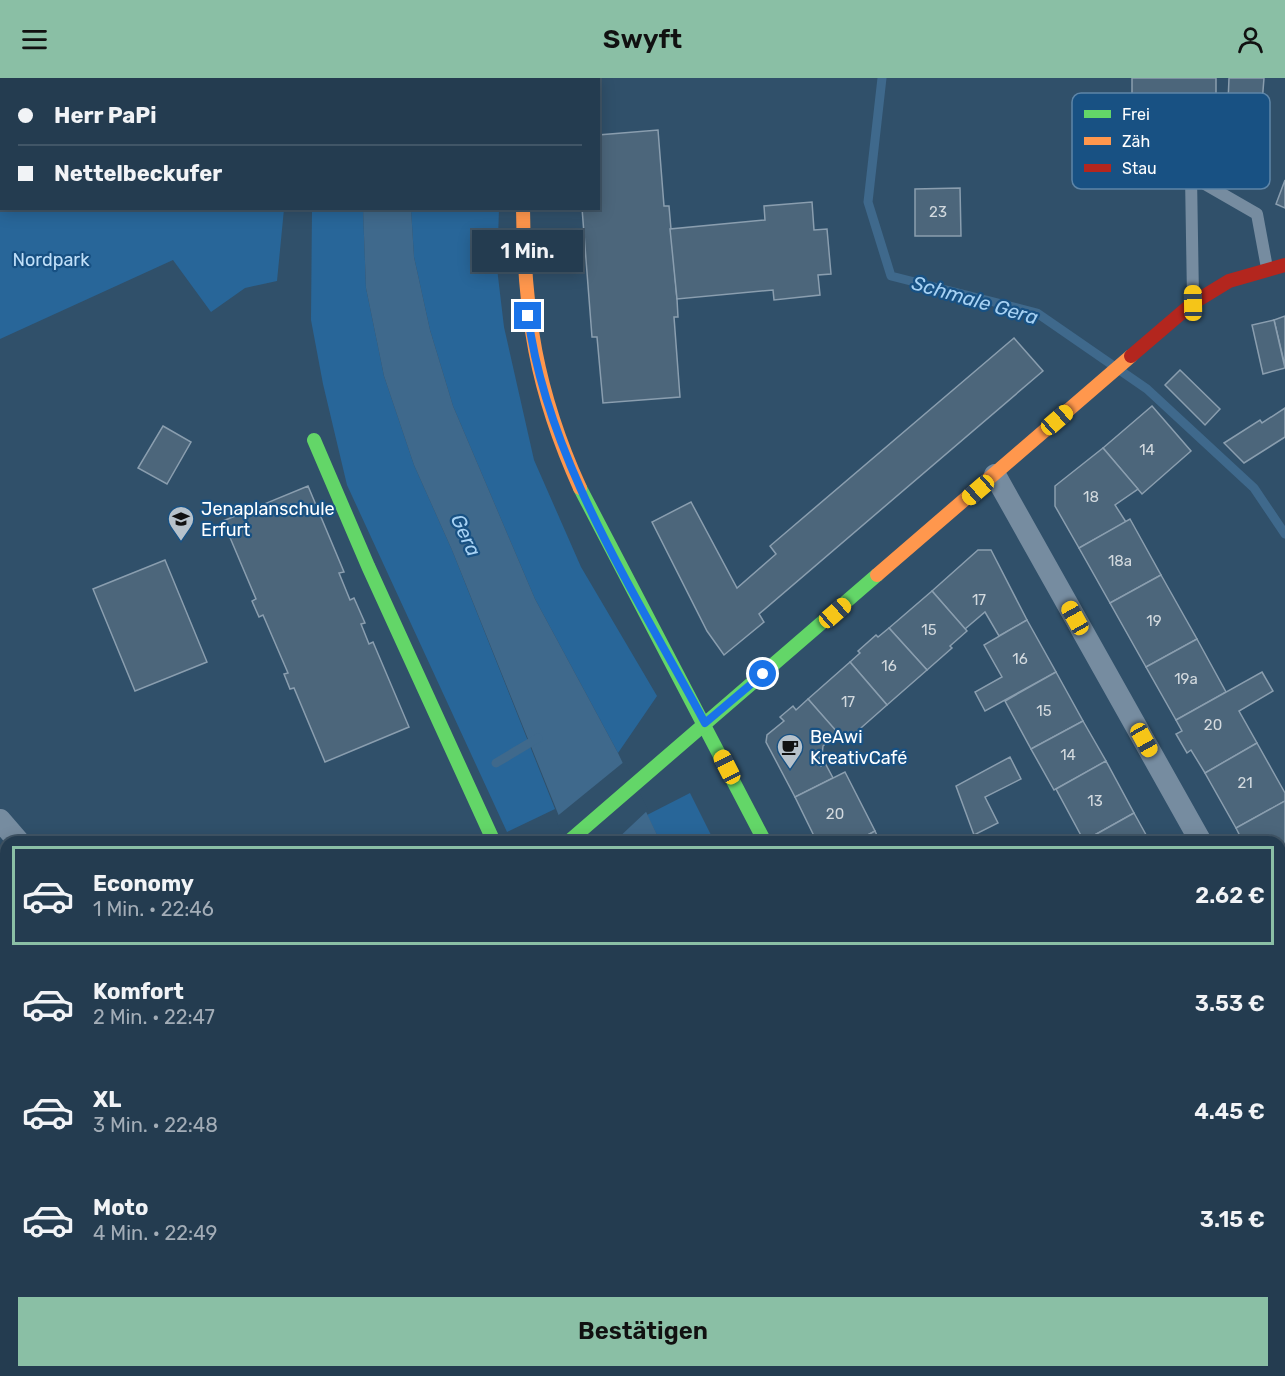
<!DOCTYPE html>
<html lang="de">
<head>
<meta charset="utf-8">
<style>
	body { margin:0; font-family:Rubik,sans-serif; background:#2c4357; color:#f1f3f6; height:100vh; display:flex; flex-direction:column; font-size:22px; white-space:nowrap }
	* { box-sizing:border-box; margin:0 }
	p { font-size:20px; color:#a3adb7 }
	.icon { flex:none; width:33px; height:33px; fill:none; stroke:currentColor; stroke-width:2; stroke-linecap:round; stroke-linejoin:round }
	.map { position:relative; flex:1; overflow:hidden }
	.side { position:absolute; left:0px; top:758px; width:1286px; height:542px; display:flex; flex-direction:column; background:#243c50; border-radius:18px 18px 0 0; box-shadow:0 3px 15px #0003,0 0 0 2px #415667 }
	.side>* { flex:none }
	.hud { position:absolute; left:0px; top:0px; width:600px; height:132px; box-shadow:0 3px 15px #0003,0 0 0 2px #415667; display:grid; align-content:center; height:132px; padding:0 18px; background:#243c50 }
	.end { position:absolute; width:27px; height:27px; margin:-14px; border:8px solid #1a73e8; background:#fff; box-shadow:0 0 0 3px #fff }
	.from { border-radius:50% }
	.bubble { position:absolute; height:42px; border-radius:0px; background:#243c50; box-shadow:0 3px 15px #0003,0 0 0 2px #415667; font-size:20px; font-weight:600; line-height:42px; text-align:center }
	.car { position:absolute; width:18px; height:36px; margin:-18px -9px; border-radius:8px; box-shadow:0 0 4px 2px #0007; background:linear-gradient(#f5c518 24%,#345 0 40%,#f5c518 0 76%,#345 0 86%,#f5c518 0) }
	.hud b { display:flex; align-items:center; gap:21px; height:57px; font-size:22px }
	.hud b+b { border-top:2px solid #415667 }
	.hud i { width:15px; height:15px; background:#f1f3f6 }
	ul { padding:10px 0 0; list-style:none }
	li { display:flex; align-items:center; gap:18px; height:99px; margin:0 12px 9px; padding:0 6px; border:3px solid transparent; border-radius:0px }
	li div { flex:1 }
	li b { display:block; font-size:22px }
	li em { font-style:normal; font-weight:600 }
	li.current { border-color:#8abfa5 }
	li>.icon { width:54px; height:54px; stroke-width:1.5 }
	.action { display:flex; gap:12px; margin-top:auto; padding:12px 18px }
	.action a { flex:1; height:69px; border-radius:0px; background:#8abfa5; color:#111; font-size:24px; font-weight:600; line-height:69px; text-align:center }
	header { display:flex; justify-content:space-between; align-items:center; height:78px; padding:0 18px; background:#8abfa5; color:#111; font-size:27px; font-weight:600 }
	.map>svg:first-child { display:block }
	.green { fill:#286699 }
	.water { fill:#3f698c }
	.pier { fill:#30506a }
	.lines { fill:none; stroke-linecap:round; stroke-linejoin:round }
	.stream { stroke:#3f698c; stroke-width:9 }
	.building { fill:#4c667b; stroke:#8a9eaf; stroke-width:1.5 }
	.lane { stroke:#768ca0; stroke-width:12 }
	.street { stroke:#768ca0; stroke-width:22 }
	.fast { stroke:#63d668; stroke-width:14 }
	.slow { stroke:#ff974d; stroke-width:14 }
	.jam { stroke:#b3261e; stroke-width:14 }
	.route { stroke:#1a73e8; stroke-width:8 }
	.labels { text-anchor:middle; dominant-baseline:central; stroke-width:4.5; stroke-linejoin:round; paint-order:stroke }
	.number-label { font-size:15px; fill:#d2d9de }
	.park-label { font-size:18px; fill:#c1e0f9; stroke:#185183 }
	.poi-label { font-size:18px; fill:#fff; stroke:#185183; text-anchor:start }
	.water-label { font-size:20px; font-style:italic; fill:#a7d2f4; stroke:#185183 }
	.key { fill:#185183; stroke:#5d85a8; stroke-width:1.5 }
	.key-label { font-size:16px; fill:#fff }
</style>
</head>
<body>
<header><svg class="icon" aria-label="menu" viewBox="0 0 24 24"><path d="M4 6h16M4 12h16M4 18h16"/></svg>Swyft<svg class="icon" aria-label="person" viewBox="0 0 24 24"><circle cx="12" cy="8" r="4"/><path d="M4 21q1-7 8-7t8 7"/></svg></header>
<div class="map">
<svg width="1285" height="1298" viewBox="0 0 1285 1298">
	<rect width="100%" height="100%" fill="#30506a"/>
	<g class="green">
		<path d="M0 0H298L2 2V130L284 131 277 203 245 210 211 234 173 182 0 261Z"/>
		<path d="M312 131H363L366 210 384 298 414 387 452 472 555 731 507 754 347 407 323 306 311 242Z"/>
		<path d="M411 131H499L497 190 504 249 534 382 581 489 657 618 618 675 535 521 453 328 430 252 414 179Z"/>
		<path d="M690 715 714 763H660L647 737Z"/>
		<path d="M785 1293H836L838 1298H787Z"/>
		<path d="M932 1293H980L983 1298H934Z"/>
	</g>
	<g class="water">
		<path d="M363 131H411L414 179 430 252 453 328 535 521 618 675 660 763H569L452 472 414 387 384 298 366 210Z"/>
		<path d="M836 1293H932L934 1298H838Z"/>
	</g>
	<path class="pier" d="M625 683 648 732 614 764H565L555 740Z"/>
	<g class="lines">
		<g class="stream">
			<path d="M882 0 868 124 891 198 1037 235 1147 311 1254 410 1285 456"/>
			<path d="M496 685 538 660"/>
		</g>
	</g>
	<g class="building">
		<path d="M1132 0H1216V36H1149V20H1132Z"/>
		<path d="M1229 0H1264L1260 51 1227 49Z"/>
		<path d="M658 52 664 128H669L677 221 678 239H674L680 319 603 325 597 259H592L582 130H598V57Z"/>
		<path d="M1285 102V130L1276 126Z"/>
		<path d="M960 110 961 158H915V111Z"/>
		<path d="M812 124 814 152 827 151 831 196 818 197 820 217 774 222 773 212 677 221 670 151 765 142 764 128Z"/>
		<path d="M1285 238V288L1274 242Z"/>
		<path d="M1274 242 1285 290 1263 296 1252 247Z"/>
		<path d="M1014 260 1043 293 759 536 764 544 724 577 707 553 652 444 691 424 737 510 776 476 770 468Z"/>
		<path d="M1180 292 1220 331 1205 347 1165 307Z"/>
		<path d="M1152 328 1191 373 1142 416 1103 370Z"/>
		<path d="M1285 330V359L1244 385 1224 365 1260 342 1262 345Z"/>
		<path d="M163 348 191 364 167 406 138 390Z"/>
		<path d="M1103 370 1138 411 1115 427 1126 444 1079 470 1055 428V408Z"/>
		<path d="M308 408 344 494 339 495 350 522 354 520 365 545 361 546 369 566 373 564 409 649 325 684 294 610 290 611 284 596 288 595 263 537 259 539 252 523 256 521 223 443Z"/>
		<path d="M1130 441 1161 497 1110 525 1079 470Z"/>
		<path d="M978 472H991L1027 542 999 558 985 534 965 551 932 513Z"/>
		<path d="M165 482 207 584 135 613 93 511Z"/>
		<path d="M1161 497 1197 561 1146 589 1110 525Z"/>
		<path d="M932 513 967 553 950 568 952 570 927 592 889 550Z"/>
		<path d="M1027 542 1056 594 985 633 975 614 1002 599 984 567Z"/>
		<path d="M889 550 927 592 887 627 850 584 860 575 858 573 876 557 878 559Z"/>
		<path d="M1197 561 1226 614 1176 642 1146 589Z"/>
		<path d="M850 584 887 627 845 664 808 621Z"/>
		<path d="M1056 594 1083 643 1031 671 1005 623Z"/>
		<path d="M1262 594 1273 613 1239 633 1257 665 1205 695 1191 672 1187 675 1176 656 1182 653 1176 642Z"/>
		<path d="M808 621 838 655 823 668 822 678 819 680 821 688 825 685 833 700 795 719 766 664 767 657 784 643 780 639 793 628 796 632Z"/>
		<path d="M1083 643 1106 683 1054 712 1031 671Z"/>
		<path d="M1257 665 1285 715V723L1236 750 1205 695Z"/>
		<path d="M1010 679 1021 701 985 719 998 745 974 757 956 708Z"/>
		<path d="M1106 683 1134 735 1084 763 1056 711Z"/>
		<path d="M845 694 875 753 855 764H817L795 719Z"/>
		<path d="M1285 723V792L1280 795V764H1243L1236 750Z"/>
		<path d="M1134 735 1150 764H1085L1084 763Z"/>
		<path d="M875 753 880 764H855Z"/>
		<path d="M0 782 6 788V871L0 865Z"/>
		<path d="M1285 792V838L1280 828V795Z"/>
		<path d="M1280 994 1285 1000V1044L1280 1047Z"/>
		<path d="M1285 1044V1105L1280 1095V1047Z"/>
		<path d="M6 1096V1119L0 1110V1100Z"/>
		<path d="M0 1110 6 1119V1160L0 1164Z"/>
		<path d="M1285 1202V1236L1283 1233 1280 1236V1205Z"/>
		<path d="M6 1224V1293H12L6 1297 0 1288V1228Z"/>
		<path d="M15 1293H32L25 1298H19Z"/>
		<path d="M131 1293H155L148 1298H124Z"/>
		<path d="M155 1293H226L229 1298H148Z"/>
		<path d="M306 1293H371L373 1298H308Z"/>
		<path d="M469 1293H529L531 1298H471Z"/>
		<path d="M1157 1293 1159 1296 1153 1298H1075L1073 1294Z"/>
	</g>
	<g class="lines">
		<g class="lane">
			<path d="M1135 51 1191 98 1193 220"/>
			<path d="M1191 98 1257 136 1267 190"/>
		</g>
		<g class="street">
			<path d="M537 2V0"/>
			<path d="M995 397 1201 764"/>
			<path d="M0 742 19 764"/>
			<path d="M1280 904 1285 913"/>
			<path d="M0 1208 6 1204"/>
			<path d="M405 1293 407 1298"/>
			<path d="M1033 1293 1035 1298"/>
		</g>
		<g class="fast">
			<path d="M314 362 368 488 494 764"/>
			<path d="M580 410 765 764"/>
			<path d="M568 764 877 497"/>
		</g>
		<g class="slow">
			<path d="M523 130C524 235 536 313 580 410"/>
			<path d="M877 497 1131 278"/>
		</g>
		<path class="jam" d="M1131 278 1193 225 1229 203 1285 187"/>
	</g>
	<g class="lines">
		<path class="route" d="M528 238C546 380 638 520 705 645L763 596"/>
	</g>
	<defs>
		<g id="school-pin" transform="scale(1.35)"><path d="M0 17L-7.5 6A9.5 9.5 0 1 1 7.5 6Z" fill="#b7c2cb" stroke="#185183"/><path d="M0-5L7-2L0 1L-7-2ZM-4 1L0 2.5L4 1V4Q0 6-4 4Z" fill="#111"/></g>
		<g id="cafe-pin" transform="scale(1.35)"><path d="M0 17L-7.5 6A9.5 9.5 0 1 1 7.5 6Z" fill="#b7c2cb" stroke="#185183"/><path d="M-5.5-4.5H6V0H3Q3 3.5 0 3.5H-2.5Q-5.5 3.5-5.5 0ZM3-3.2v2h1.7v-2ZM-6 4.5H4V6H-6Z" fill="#111"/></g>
	</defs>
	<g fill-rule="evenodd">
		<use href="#school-pin" x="181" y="441"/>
		<use href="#cafe-pin" x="790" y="669"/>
	</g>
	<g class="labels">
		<g class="number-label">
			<text x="938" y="134">23</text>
			<text x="1147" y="372">14</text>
			<text x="1091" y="419">18</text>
			<text x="1120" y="483">18a</text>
			<text x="979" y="522">17</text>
			<text x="1154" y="543">19</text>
			<text x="929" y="552">15</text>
			<text x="1020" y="581">16</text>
			<text x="889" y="588">16</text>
			<text x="1186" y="601">19a</text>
			<text x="848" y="624">17</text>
			<text x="1044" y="633">15</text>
			<text x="1213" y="647">20</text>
			<text x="1068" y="677">14</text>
			<text x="1245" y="705">21</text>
			<text x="1095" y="723">13</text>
			<text x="835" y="736">20</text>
		</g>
		<g class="park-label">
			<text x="51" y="182">Nordpark</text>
		</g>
		<g class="poi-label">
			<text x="201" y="431">Jenaplanschule<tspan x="201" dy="21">Erfurt</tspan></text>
			<text x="810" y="659">BeAwi<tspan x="810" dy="21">KreativCafé</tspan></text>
		</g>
		<g class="water-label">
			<text transform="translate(975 222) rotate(16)">Schmale Gera</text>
			<text transform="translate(466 457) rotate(65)">Gera</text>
		</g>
	</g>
	<rect x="1072" y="15" width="198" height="96" rx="9" class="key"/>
	<rect x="1084" y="32" width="27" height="8" fill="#63d668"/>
	<rect x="1084" y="59" width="27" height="8" fill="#ff974d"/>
	<rect x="1084" y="86" width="27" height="8" fill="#b3261e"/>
	<g class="key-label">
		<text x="1122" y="42">Frei</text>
		<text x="1122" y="69">Zäh</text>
		<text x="1122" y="96">Stau</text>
	</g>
</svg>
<i class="end from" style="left:763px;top:596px"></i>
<i class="end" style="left:528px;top:238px"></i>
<div class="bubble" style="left:472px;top:152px;width:111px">1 Min.</div>
<i class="car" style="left:1193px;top:225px;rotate:359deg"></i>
<i class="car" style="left:1057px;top:342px;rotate:49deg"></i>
<i class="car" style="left:978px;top:412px;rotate:229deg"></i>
<i class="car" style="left:835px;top:535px;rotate:49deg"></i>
<i class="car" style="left:1075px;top:540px;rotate:331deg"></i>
<i class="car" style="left:1144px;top:662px;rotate:151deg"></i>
<i class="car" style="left:727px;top:689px;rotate:333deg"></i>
<div class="hud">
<b><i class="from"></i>Herr PaPi</b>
<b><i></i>Nettelbeckufer</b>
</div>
<section class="side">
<ul>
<li class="current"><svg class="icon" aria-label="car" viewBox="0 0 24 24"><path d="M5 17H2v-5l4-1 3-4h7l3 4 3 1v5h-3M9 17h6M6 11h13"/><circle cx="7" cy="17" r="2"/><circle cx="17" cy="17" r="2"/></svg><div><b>Economy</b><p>1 Min. · 22:46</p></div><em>2.62 €</em></li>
<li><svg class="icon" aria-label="car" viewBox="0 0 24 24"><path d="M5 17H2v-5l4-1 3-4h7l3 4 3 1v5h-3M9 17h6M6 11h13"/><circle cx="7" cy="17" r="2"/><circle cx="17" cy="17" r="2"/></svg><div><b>Komfort</b><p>2 Min. · 22:47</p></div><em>3.53 €</em></li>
<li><svg class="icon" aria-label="car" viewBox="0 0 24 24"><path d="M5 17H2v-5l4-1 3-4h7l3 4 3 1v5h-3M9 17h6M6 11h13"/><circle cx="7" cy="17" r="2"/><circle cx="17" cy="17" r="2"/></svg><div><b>XL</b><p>3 Min. · 22:48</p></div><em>4.45 €</em></li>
<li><svg class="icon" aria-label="car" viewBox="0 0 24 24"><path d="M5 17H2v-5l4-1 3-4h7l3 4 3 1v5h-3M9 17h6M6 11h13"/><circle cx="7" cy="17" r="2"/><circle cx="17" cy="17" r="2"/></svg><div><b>Moto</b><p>4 Min. · 22:49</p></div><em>3.15 €</em></li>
</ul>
<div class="action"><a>Bestätigen</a></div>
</section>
</div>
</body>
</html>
